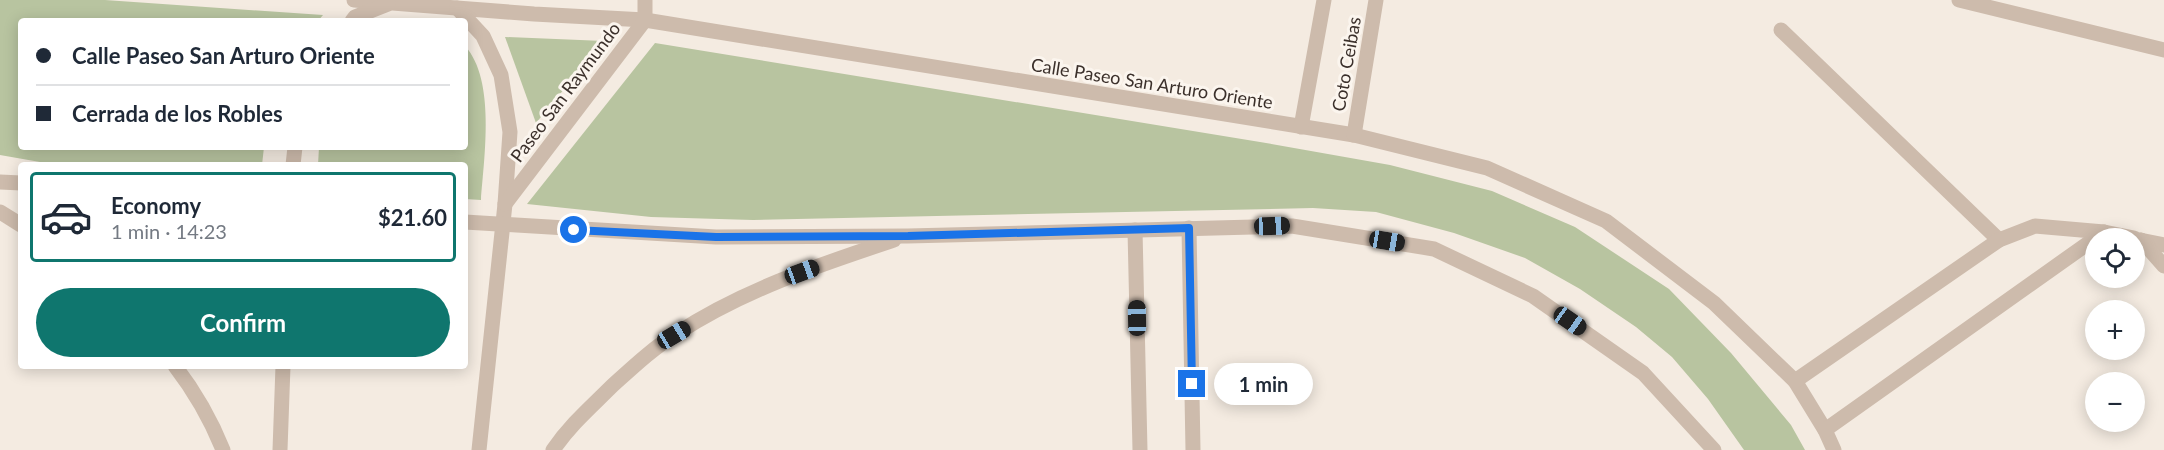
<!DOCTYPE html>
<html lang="en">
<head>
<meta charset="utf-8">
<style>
	body { margin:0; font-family:Lato,sans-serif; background:#f6f6f7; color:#1f2937; height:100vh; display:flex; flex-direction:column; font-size:22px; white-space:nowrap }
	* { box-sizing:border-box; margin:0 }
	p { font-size:20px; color:#747a83 }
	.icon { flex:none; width:33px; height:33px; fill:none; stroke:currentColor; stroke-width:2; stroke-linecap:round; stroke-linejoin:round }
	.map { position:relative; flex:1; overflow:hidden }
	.panel { position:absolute; left:18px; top:162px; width:450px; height:207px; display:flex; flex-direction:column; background:#fff; border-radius:6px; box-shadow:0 3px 15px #0003 }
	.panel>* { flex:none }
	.hud { position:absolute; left:18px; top:18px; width:450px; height:132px; border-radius:6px; box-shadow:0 3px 15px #0003; display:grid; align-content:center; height:132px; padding:0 18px; background:#fff }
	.buttons { position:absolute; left:2085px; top:228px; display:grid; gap:12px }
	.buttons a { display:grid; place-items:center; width:60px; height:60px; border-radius:50%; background:#fff; box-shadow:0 3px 15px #0003; font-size:30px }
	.end { position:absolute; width:27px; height:27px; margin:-14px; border:8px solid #1a73e8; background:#fff; box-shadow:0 0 0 3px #fff }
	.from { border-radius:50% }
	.bubble { position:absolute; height:42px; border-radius:21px; background:#fff; box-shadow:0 3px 15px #0003; font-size:20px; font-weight:700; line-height:42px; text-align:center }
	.car { position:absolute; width:18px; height:36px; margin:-18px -9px; border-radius:8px; box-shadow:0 0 4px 2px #0007; background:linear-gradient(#222 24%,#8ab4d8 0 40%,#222 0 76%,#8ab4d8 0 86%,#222 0) }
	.hud b { display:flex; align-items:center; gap:21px; height:57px; font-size:22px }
	.hud b+b { border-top:2px solid #e0e1e3 }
	.hud i { width:15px; height:15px; background:#1f2937 }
	ul { padding:10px 0 0; list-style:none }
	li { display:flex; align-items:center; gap:18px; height:90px; margin:0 12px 9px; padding:0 6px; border:3px solid transparent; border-radius:6px }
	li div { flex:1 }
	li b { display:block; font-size:22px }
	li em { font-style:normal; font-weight:700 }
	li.current { border-color:#0f766e }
	li>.icon { width:54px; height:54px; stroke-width:1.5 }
	.button { display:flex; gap:12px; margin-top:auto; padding:12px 18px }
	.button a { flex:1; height:69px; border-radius:36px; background:#0f766e; color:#fff; font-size:24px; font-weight:700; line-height:69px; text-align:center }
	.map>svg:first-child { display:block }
	.green { fill:#b8c4a0 }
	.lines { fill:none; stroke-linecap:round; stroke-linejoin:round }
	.minor { stroke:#cdbbac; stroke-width:15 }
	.route { stroke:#1a73e8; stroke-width:8 }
	.labels { text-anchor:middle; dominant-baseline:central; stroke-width:6; stroke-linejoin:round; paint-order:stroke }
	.street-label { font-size:18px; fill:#3b302b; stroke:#fbf5ee }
</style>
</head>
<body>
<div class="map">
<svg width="2164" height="450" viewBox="0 0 2164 450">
	<rect width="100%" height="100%" fill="#f4ebe1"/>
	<g class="green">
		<path d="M0 0H105L323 15 318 21H21V147H264L262 165H57L0 155Z"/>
		<path d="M505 37 604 41 536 123Z"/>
		<path d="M655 43 1260 142 1390 165 1492 191 1575 227 1669 289 1731 353 1791 425 1805 450H1744L1708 399 1672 357 1636 327 1580 289 1525 258 1454 233 1376 212 1313 208 753 220 651 217 527 204Z"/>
		<path d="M465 46C496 80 484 158 481 200L465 199V165H318L319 147H465Z"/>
	</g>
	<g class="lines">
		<g class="minor">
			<path d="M354 0 534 14 645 20 1354 135 1487 168 1606 221 1714 303 1795 381 1825 430 1834 450"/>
			<path d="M1959 0 2164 50"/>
			<path d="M457 8 483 36 501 75 510 132 505 204 479 450"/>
			<path d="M352 21 355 17 388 4"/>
			<path d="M1781 30 1999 240"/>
			<path d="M1301 127 1324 0"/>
			<path d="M1354 135 1376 0"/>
			<path d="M293 165 295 147"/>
			<path d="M0 182 21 183"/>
			<path d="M505 204 645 20V0"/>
			<path d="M0 212 21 225"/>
			<path d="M465 222 716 237 908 236 1292 226 1434 249 1533 296 1643 373 1714 450"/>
			<path d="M1189 228 1193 450"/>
			<path d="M1135 230 1140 450"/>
			<path d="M2140 240 2164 245"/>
			<path d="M2141 240 2164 266"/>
			<path d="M175 366C195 392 211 420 223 450"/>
			<path d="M1795 381 1999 240 2035 226 2104 232 2134 238"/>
			<path d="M1825 430 2104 232"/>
			<path d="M280 450 283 366"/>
			<path d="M553 450C571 424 590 408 612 386 632 368 653 348 676 334 743 290 819 265 894 240"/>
		</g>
	</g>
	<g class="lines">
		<path class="route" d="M574 230 716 237 908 236 1189 228 1192 384"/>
	</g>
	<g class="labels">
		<g class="street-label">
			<text transform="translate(1346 64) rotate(-80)">Coto Ceibas</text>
			<text transform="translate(1152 83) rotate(9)">Calle Paseo San Arturo Oriente</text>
			<text transform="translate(565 92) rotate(-53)">Paseo San Raymundo</text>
		</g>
	</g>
</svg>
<div class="buttons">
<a><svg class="icon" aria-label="locate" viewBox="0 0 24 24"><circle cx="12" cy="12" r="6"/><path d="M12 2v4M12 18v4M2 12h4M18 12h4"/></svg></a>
<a>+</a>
<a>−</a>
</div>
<i class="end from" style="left:574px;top:230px"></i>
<i class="end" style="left:1192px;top:384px"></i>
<div class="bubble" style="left:1214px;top:363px;width:99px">1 min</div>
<i class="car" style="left:1272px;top:226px;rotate:88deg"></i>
<i class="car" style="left:1387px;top:241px;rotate:99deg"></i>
<i class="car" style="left:802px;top:272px;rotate:70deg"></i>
<i class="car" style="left:1137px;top:318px;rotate:359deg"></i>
<i class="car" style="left:1570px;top:321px;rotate:125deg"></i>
<i class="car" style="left:674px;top:335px;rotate:59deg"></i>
<div class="hud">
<b><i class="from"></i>Calle Paseo San Arturo Oriente</b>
<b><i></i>Cerrada de los Robles</b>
</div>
<section class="panel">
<ul>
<li class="current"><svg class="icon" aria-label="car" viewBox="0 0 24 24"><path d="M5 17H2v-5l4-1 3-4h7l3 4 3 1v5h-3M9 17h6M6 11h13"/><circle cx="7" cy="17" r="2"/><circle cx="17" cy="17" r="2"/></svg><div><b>Economy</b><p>1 min · 14:23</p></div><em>$21.60</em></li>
</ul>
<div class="button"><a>Confirm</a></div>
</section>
</div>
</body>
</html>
